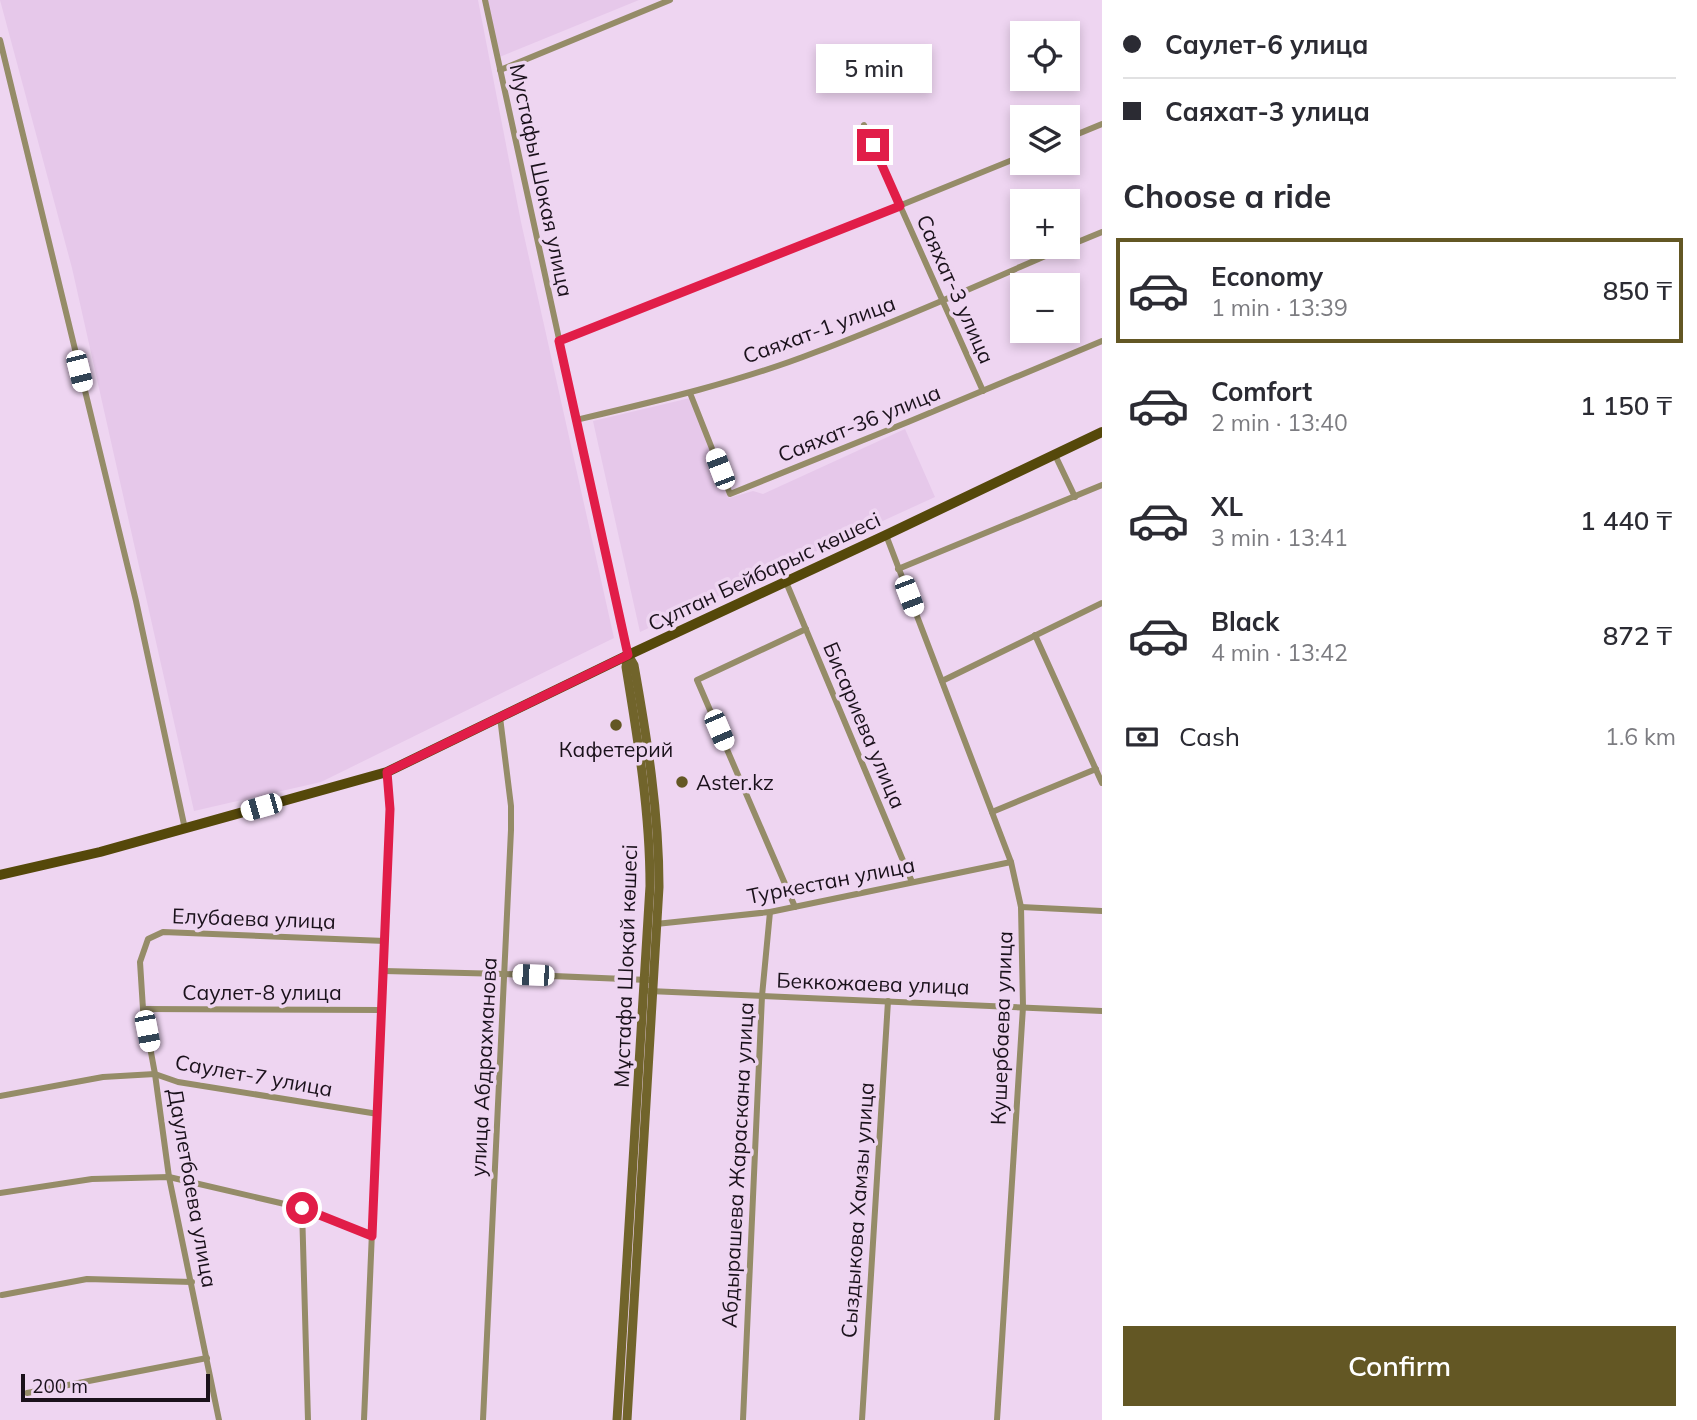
<!DOCTYPE html>
<html lang="en">
<head>
<meta charset="utf-8">
<style>
	body { margin:0; font-family:Mulish,sans-serif; background:#f7f7f7; color:#2b2b33; height:100vh; display:flex; flex-direction:column; font-size:26px; white-space:nowrap }
	* { box-sizing:border-box; margin:0 }
	p { font-size:23px; color:#7c7c81 }
	.icon { flex:none; width:38px; height:38px; fill:none; stroke:currentColor; stroke-width:2; stroke-linecap:round; stroke-linejoin:round }
	.map { position:relative; flex:1; overflow:hidden }
	.side { display:flex; flex-direction:column; background:#fff; width:595px }
	.side>* { flex:none }
	.top-card { display:grid; align-content:center; height:154px; padding:0 21px; background:#fff }
	.controls { position:absolute; left:1010px; top:21px; display:grid; gap:14px }
	.controls a { display:grid; place-items:center; width:70px; height:70px; border-radius:0px; background:#fff; box-shadow:0 4px 10px #0003; font-size:35px }
	.scale { position:absolute; left:21px; bottom:18px; width:189px; box-sizing:border-box; padding-left:7px; border:4px solid #1a111b; border-top:0; font-size:19px; line-height:24px; white-space:nowrap; color:#1a111b; -webkit-text-stroke:5px #eed5f1; paint-order:stroke }
	.end { position:absolute; width:32px; height:32px; margin:-16px; border:9px solid #e11d48; background:#fff; box-shadow:0 0 0 4px #fff }
	.from { border-radius:50% }
	.bubble { position:absolute; height:49px; border-radius:0px; background:#fff; box-shadow:0 4px 10px #0003; font-size:23px; font-weight:600; line-height:49px; text-align:center }
	.car { position:absolute; width:21px; height:42px; margin:-21px -10px; border-radius:9px; box-shadow:0 0 5px 2px #0007; background:linear-gradient(#fff 24%,#345 0 40%,#fff 0 76%,#345 0 86%,#fff 0) }
	.top-card b { display:flex; align-items:center; gap:24px; height:66px; font-size:26px }
	.top-card b+b { border-top:2px solid #e1e1e2 }
	.top-card i { width:18px; height:18px; background:#2b2b33 }
	ul { padding:0; list-style:none }
	li { display:flex; align-items:center; gap:21px; height:105px; margin:0 14px 10px; padding:0 7px; border:4px solid transparent; border-radius:0px }
	li div { flex:1 }
	li b { display:block; font-size:26px }
	li em { font-style:normal; font-weight:600 }
	li.current { border-color:#635724 }
	li>.icon { width:63px; height:63px; stroke-width:1.5 }
	h2 { padding:0 21px; font-size:32px; line-height:84px }
	.pay { display:flex; align-items:center; gap:18px; height:77px; padding:0 21px; font-size:26px }
	.pay p { margin-inline-start:auto }
	.cta { display:flex; gap:14px; margin-top:auto; padding:14px 21px }
	.cta a { flex:1; height:80px; border-radius:0px; background:#635724; color:#fff; font-size:28px; font-weight:600; line-height:80px; text-align:center }
	main { display:flex; flex:1; min-height:0 }
	.map>svg:first-child { display:block }
	.built { fill:#e6c8ea }
	.lines { fill:none; stroke-linecap:round; stroke-linejoin:round }
	.street { stroke:#958c68; stroke-width:6 }
	.secondary { stroke:#71642b; stroke-width:9 }
	.primary { stroke:#55480a; stroke-width:10 }
	.route { stroke:#e11d48; stroke-width:9 }
	.poi-dot { fill:#635724; stroke:#eed5f1; stroke-width:2.5 }
	.labels { text-anchor:middle; dominant-baseline:central; stroke-width:7; stroke-linejoin:round; paint-order:stroke }
	.street-label { font-size:21px; fill:#1a111b; stroke:#eed5f1 }
	.poi-label { font-size:21px; fill:#1a111b; stroke:#eed5f1 }
</style>
</head>
<body>
<main>
<div class="map">
<svg width="1102" height="1420" viewBox="0 0 1102 1420">
	<rect width="100%" height="100%" fill="#eed5f1"/>
	<g class="built">
		<path d="M0 0H478L521 222 614 638 321 782 194 811 72 268Z"/>
		<path d="M487 0H639L497 58Z"/>
		<path d="M690 398 729 498 753 491 763 494 905 429 935 497 640 632 593 421Z"/>
	</g>
	<g class="lines">
		<g class="street">
			<path d="M485 0 628 655"/>
			<path d="M0 40 136 601 185 829"/>
			<path d="M500 70 670 0"/>
			<path d="M864 125 983 391"/>
			<path d="M1068 138 1102 124"/>
			<path d="M1068 246 1102 232"/>
			<path d="M559 340 756 264 1022 156"/>
			<path d="M690 393 730 494 908 422 1102 341"/>
			<path d="M576 420C657 401 739 382 816 352 901 320 983 283 1066 247"/>
			<path d="M1055 455 1075 497"/>
			<path d="M886 535 1011 862 1021 907 1023 1007 997 1420"/>
			<path d="M898 569 1102 485"/>
			<path d="M786 582 912 882"/>
			<path d="M1035 635 1102 783"/>
			<path d="M942 681 1102 603"/>
			<path d="M992 812 1096 769"/>
			<path d="M795 907 697 680 806 629"/>
			<path d="M1021 907 1102 911"/>
			<path d="M656 924 770 912 1011 862"/>
			<path d="M384 971 505 974 648 980"/>
			<path d="M649 991 1102 1011"/>
			<path d="M143 1009 382 1010"/>
			<path d="M0 1096 103 1077 155 1074 178 1082 378 1114"/>
			<path d="M0 1193 92 1179 169 1177 302 1208 372 1236"/>
			<path d="M302 1208 308 1420"/>
			<path d="M2 1295 87 1279 192 1282"/>
			<path d="M27 1393 207 1358"/>
			<path d="M219 1420 169 1177 155 1074 143 1009 140 962 148 939 163 932 385 941"/>
			<path d="M364 1420 390 809 387 772"/>
			<path d="M483 1420 511 830V806L500 717"/>
			<path d="M743 1420 762 996 770 912"/>
			<path d="M862 1420 888 1001"/>
		</g>
		<g class="secondary">
			<path d="M617 1420 650 886C650 813 638 740 626 667L628 655"/>
			<path d="M627 1420 659 887C659 812 647 738 634 665L628 655"/>
		</g>
		<path class="primary" d="M0 875 100 852 387 772 624 657 886 535 1102 432"/>
	</g>
	<g class="lines">
		<path class="route" d="M302 1208 372 1236 390 809 387 772 628 655 559 341 900 206 873 145"/>
	</g>
	<g class="poi-dot">
		<circle cx="616" cy="725" r="7"/>
		<circle cx="682" cy="782" r="7"/>
	</g>
	<g class="labels">
		<g class="street-label">
			<text transform="translate(542 180) rotate(78)">Мустафы Шокая улица</text>
			<text transform="translate(956 289) rotate(66)">Саяхат-3 улица</text>
			<text transform="translate(819 329) rotate(-20)">Саяхат-1 улица</text>
			<text transform="translate(859 423) rotate(-22)">Саяхат-36 улица</text>
			<text transform="translate(764 571) rotate(-25)">Сұлтан Бейбарыс көшесі</text>
			<text transform="translate(865 725) rotate(67)">Бисариева улица</text>
			<text transform="translate(831 880) rotate(-11)">Туркестан улица</text>
			<text transform="translate(254 918) rotate(2)">Елубаева улица</text>
			<text transform="translate(625 966) rotate(-88)">Мұстафа Шоқай көшесі</text>
			<text transform="translate(873 983) rotate(2)">Беккожаева улица</text>
			<text x="262" y="992">Саулет-8 улица</text>
			<text transform="translate(1001 1028) rotate(-88)">Кушербаева улица</text>
			<text transform="translate(483 1067) rotate(-87)">улица Абдрахманова</text>
			<text transform="translate(254 1075) rotate(10)">Саулет-7 улица</text>
			<text transform="translate(737 1165) rotate(-87)">Абдырашева Жараскана улица</text>
			<text transform="translate(193 1188) rotate(80)">Даулетбаева улица</text>
			<text transform="translate(857 1210) rotate(-86)">Сыздыкова Хамзы улица</text>
		</g>
		<g class="poi-label">
			<text x="616" y="749">Кафетерий</text>
			<text x="696" y="782" text-anchor="start">Aster.kz</text>
		</g>
	</g>
</svg>
<div class="controls">
<a><svg class="icon" aria-label="locate" viewBox="0 0 24 24"><circle cx="12" cy="12" r="6"/><path d="M12 2v4M12 18v4M2 12h4M18 12h4"/></svg></a>
<a><svg class="icon" aria-label="layers" viewBox="0 0 24 24"><path d="M12 4l9 5-9 5-9-5zM3 14l9 5 9-5"/></svg></a>
<a>+</a>
<a>−</a>
</div>
<div class="scale">200 m</div>
<i class="end from" style="left:302px;top:1208px"></i>
<i class="end" style="left:873px;top:145px"></i>
<div class="bubble" style="left:816px;top:44px;width:116px">5 min</div>
<i class="car" style="left:79px;top:371px;rotate:166deg"></i>
<i class="car" style="left:720px;top:469px;rotate:339deg"></i>
<i class="car" style="left:909px;top:596px;rotate:159deg"></i>
<i class="car" style="left:719px;top:730px;rotate:157deg"></i>
<i class="car" style="left:261px;top:807px;rotate:254deg"></i>
<i class="car" style="left:533px;top:975px;rotate:272deg"></i>
<i class="car" style="left:147px;top:1031px;rotate:169deg"></i>
</div>
<section class="side">
<div class="top-card">
<b><i class="from"></i>Саулет-6 улица</b>
<b><i></i>Саяхат-3 улица</b>
</div>
<h2>Choose a ride</h2>
<ul>
<li class="current"><svg class="icon" aria-label="car" viewBox="0 0 24 24"><path d="M5 17H2v-5l4-1 3-4h7l3 4 3 1v5h-3M9 17h6M6 11h13"/><circle cx="7" cy="17" r="2"/><circle cx="17" cy="17" r="2"/></svg><div><b>Economy</b><p>1 min · 13:39</p></div><em>850 ₸</em></li>
<li><svg class="icon" aria-label="car" viewBox="0 0 24 24"><path d="M5 17H2v-5l4-1 3-4h7l3 4 3 1v5h-3M9 17h6M6 11h13"/><circle cx="7" cy="17" r="2"/><circle cx="17" cy="17" r="2"/></svg><div><b>Comfort</b><p>2 min · 13:40</p></div><em>1 150 ₸</em></li>
<li><svg class="icon" aria-label="car" viewBox="0 0 24 24"><path d="M5 17H2v-5l4-1 3-4h7l3 4 3 1v5h-3M9 17h6M6 11h13"/><circle cx="7" cy="17" r="2"/><circle cx="17" cy="17" r="2"/></svg><div><b>XL</b><p>3 min · 13:41</p></div><em>1 440 ₸</em></li>
<li><svg class="icon" aria-label="car" viewBox="0 0 24 24"><path d="M5 17H2v-5l4-1 3-4h7l3 4 3 1v5h-3M9 17h6M6 11h13"/><circle cx="7" cy="17" r="2"/><circle cx="17" cy="17" r="2"/></svg><div><b>Black</b><p>4 min · 13:42</p></div><em>872 ₸</em></li>
</ul>
<div class="pay"><svg class="icon" aria-label="cash" viewBox="0 0 24 24"><path d="M3 7h18v10H3z"/><circle cx="12" cy="12" r="2"/></svg>Cash<p>1.6 km</p></div>
<div class="cta"><a>Confirm</a></div>
</section>
</main>
</body>
</html>
